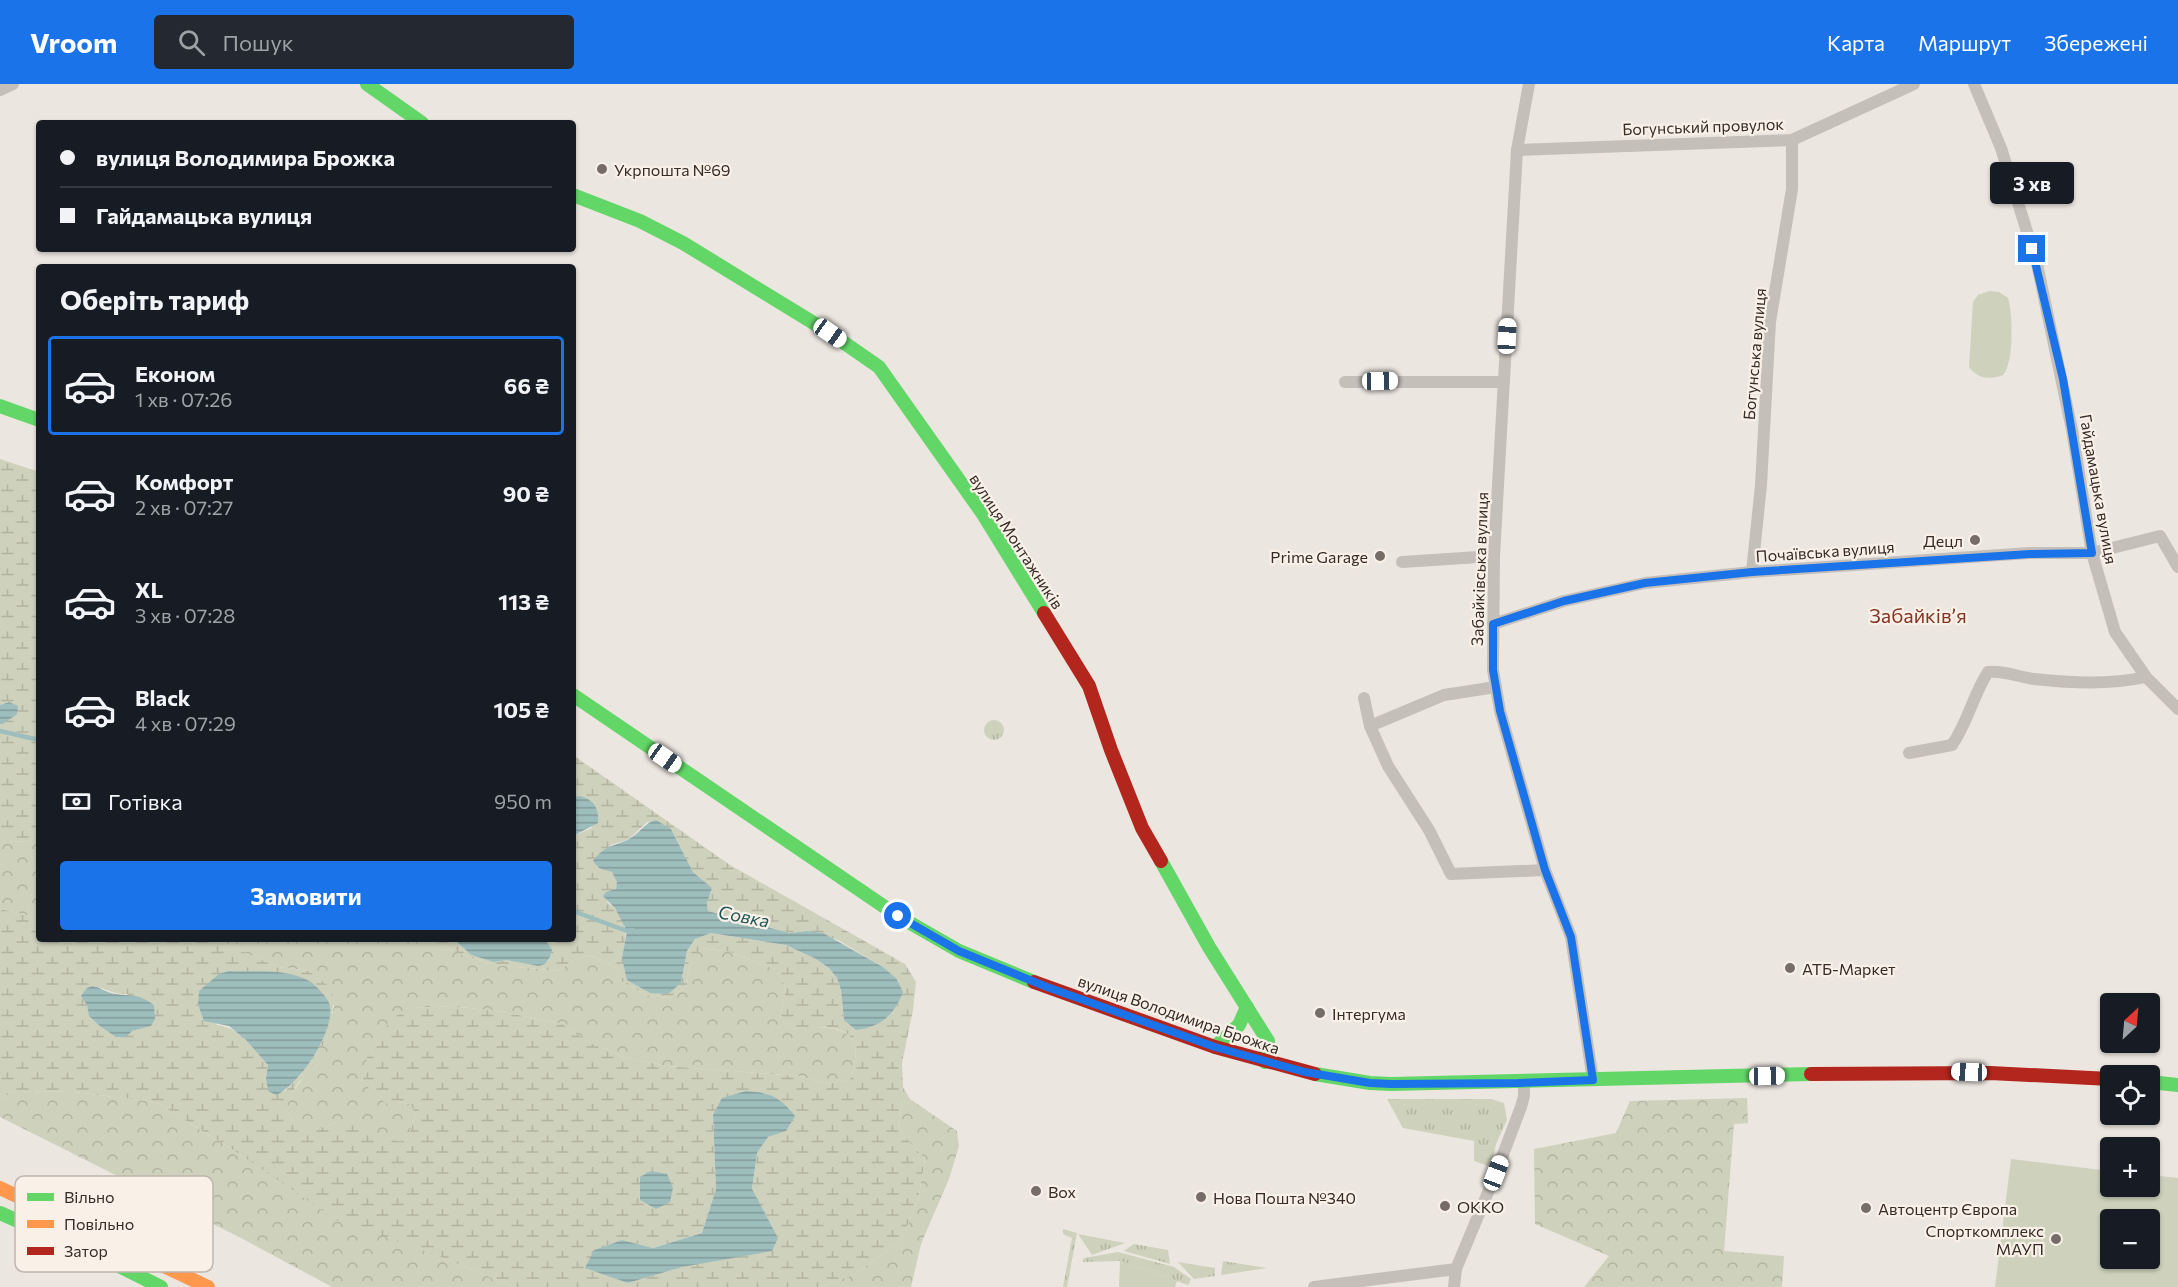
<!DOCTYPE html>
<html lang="uk">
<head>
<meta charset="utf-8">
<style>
	body { margin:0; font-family:Commissioner,sans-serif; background:#242831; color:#f1f3f6; height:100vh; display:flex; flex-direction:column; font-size:22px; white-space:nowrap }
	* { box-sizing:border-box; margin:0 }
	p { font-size:20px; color:#9ea1a6 }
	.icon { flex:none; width:33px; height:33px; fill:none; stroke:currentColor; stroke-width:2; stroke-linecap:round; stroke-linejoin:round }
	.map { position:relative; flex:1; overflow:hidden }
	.side { position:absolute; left:36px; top:180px; width:540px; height:678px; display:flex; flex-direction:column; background:#171b24; border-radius:6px; box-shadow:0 2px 4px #0004 }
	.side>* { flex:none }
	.banner { position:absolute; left:36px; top:36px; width:540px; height:132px; border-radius:6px; box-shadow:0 2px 4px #0004; display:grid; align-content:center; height:132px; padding:0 24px; background:#171b24 }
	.needle { width:39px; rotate:26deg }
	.buttons { position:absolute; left:2100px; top:909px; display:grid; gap:12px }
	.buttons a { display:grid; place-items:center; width:60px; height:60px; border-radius:6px; background:#171b24; box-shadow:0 2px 4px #0004; font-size:30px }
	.end { position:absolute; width:27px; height:27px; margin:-14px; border:8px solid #1a73e8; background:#fff; box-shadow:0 0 0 3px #fff }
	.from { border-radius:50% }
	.bubble { position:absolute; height:42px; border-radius:6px; background:#171b24; box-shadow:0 2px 4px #0004; font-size:20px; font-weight:700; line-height:42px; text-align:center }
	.car { position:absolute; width:18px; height:36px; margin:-18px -9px; border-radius:8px; box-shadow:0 0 4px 2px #0007; background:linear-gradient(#fff 24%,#345 0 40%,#fff 0 76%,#345 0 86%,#fff 0) }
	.banner b { display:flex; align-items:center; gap:21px; height:57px; font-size:22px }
	.banner b+b { border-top:2px solid #363941 }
	.banner i { width:15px; height:15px; background:#f1f3f6 }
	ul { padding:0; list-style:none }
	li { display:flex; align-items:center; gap:18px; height:99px; margin:0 12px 9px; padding:0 12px; border:3px solid transparent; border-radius:6px }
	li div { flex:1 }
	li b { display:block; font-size:22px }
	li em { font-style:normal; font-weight:700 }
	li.active { border-color:#1a73e8 }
	li>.icon { width:54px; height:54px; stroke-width:1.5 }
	h2 { padding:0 24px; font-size:27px; line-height:72px }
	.pay { display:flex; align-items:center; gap:15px; height:66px; padding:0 24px; font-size:22px }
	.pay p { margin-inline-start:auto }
	.action { display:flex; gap:12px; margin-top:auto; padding:12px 24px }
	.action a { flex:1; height:69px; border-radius:6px; background:#1a73e8; color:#fff; font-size:24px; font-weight:700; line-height:69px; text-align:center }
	header { display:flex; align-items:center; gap:36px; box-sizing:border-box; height:84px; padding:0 30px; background:#1a73e8; color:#fff }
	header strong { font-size:28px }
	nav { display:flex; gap:33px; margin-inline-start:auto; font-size:21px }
	.search { width:420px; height:54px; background:#242831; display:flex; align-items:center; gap:15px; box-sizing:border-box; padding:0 21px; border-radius:6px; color:#9ea1a6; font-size:22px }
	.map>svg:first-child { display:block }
	.grass { fill:url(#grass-tufts) }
	.forest { fill:url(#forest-crowns) }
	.wetland { fill:url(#wetland-marsh); fill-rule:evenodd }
	.green { fill:#ced1bb; fill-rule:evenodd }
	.water { fill:url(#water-rules) }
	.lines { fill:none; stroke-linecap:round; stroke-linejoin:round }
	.stream { stroke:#9dbebd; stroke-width:4.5 }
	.street { stroke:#c5bfba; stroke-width:12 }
	.fast { stroke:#63d668; stroke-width:14 }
	.slow { stroke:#ff974d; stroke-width:14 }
	.jam { stroke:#b3261e; stroke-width:14 }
	.route { stroke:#1a73e8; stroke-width:8 }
	.poi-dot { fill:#766d68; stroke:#f9f0e8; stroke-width:2 }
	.labels { text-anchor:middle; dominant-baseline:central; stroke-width:4.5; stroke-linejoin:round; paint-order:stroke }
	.street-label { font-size:16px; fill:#362c28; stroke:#f9f0e8 }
	.poi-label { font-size:16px; fill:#362c28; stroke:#f9f0e8; text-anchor:start }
	.water-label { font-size:18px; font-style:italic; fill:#1e5556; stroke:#f9f0e8 }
	.quarter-label { font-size:20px; fill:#833623; stroke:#f9f0e8 }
	.key { fill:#f9f0e8; stroke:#beb5ae; stroke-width:1.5 }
	.key-label { font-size:16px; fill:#362c28 }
</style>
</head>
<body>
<header>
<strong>Vroom</strong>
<div class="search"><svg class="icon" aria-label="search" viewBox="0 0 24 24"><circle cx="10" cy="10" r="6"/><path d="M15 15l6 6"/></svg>Пошук</div>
<nav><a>Карта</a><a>Маршрут</a><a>Збережені</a></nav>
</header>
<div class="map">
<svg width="2178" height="1203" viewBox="0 0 2178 1203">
	<defs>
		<pattern id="grass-tufts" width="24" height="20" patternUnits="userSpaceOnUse" patternTransform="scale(1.5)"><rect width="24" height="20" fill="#ced1bb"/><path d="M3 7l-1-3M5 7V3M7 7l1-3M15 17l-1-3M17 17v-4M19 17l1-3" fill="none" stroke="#b2b4a1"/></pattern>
		<pattern id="forest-crowns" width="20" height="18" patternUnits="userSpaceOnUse" patternTransform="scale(1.5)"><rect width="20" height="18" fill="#ced1bb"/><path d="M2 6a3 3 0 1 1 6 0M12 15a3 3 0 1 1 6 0" fill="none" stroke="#b2b4a1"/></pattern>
		<pattern id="wetland-marsh" width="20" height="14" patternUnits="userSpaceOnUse" patternTransform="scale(1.5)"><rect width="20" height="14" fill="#ced1bb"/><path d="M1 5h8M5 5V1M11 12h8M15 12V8" fill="none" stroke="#b2b4a1"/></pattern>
		<pattern id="water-rules" width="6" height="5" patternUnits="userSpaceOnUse" patternTransform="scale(1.5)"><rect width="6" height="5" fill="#9dbebd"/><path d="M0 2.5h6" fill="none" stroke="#819b9a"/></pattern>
	</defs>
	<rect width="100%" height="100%" fill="#ece6e0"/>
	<g class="grass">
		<circle cx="994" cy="646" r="10"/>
		<path d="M1387 1015H1491L1504 1019 1507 1036 1496 1060 1491 1083 1474 1077V1057L1403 1044Z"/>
		<path d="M1063 1145 1077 1149 1067 1203H1063L1072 1154 1063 1150Z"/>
		<path d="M1078 1150 1125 1159 1092 1171Z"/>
		<path d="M1134 1160 1168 1166 1170 1180 1124 1167Z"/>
		<path d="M1118 1168 1174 1183 1191 1195 1188 1201 1120 1177 1083 1178 1084 1174Z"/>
		<path d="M1223 1177 1267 1184 1221 1191Z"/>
		<path d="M1178 1178 1215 1184V1192L1194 1195Z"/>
	</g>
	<g class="forest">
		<path d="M26 757 39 761V834L0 825V758Z"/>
		<path d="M214 855H433L456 869 495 881 559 887 572 877 587 871C604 876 614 878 621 897L648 912 671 914 687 902C689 888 689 873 701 864L730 868 777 886 786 904 780 934C783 937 787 941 791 943 796 946 803 943 809 943 852 943 864 954 850 995L828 1000 798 992 667 982 627 974 588 958 562 940 503 928 452 922 413 924 398 1018 410 1020 416 1031 410 1047 400 1058 335 1039 319 1045 303 1042 292 1035 286 1027C289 1011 291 1011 300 998 314 977 330 946 334 922L309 887 278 883Z"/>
		<path d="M903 1003 910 1015 957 1047 959 1062 949 1095 921 1160 911 1203H818L853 1191 901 1157 918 1116 925 1075 899 1046Z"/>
		<path d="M15 1007 74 1008 156 1018 244 1073 436 1171 515 1203H332L241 1154 0 1033V1015Z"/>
		<path d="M1747 1014 1748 1039 1734 1040 1724 1167 1784 1172 1782 1203H1584L1609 1172 1535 1140 1534 1065 1616 1049 1630 1017Z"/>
	</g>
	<g class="wetland">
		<path d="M0 375 39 388V761L26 757 0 758V640H3L9 635V618L0 621Z"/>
		<path d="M573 671 730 781 905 880 916 898 913 926 902 979 903 1003 899 1046 925 1075 918 1116 901 1157 853 1191 818 1203H515L436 1171 336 1136 244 1073 156 1018 74 1008 15 1007 0 1015V825L39 834V855H214L278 883 309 887 332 905C336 931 328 956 314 978 302 996 291 1004 286 1027L292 1035 303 1041 319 1045 335 1039 363 1043 400 1058 410 1047 416 1031 410 1020 398 1018 387 1020 371 1008 363 994 367 974 375 955 396 932 413 924 451 922 503 928 562 940 588 958 627 974 667 982 798 992 828 1000 850 995C864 954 852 942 809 943 803 943 796 946 791 943 787 941 783 937 780 934L786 904 777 886 730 868 702 864C689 873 689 888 687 902L671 914 648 912 621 897C614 878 604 876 587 871L572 877 559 887 495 881 456 869 433 855H454L471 871 494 878 506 876 545 880 550 873 551 866 545 855H573V752L592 744 580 712 573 713ZM647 738 671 745 693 788 712 804 707 819 708 827 791 849 807 847 838 856 883 883 896 894 844 936 841 906 837 894 829 884 816 875 786 861 711 849 695 855 687 867 681 899 622 874C627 850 630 834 607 818L616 805 618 798 612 788 611 761 629 755ZM93 902C106 904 113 911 127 910L151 942 132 947 90 932 87 921ZM198 920 302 989 285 1007 266 994 268 981C254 964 239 943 217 941ZM713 1031 786 1047 768 1053 757 1069 752 1106 778 1154 628 1199 594 1166 622 1156 653 1164 702 1149 716 1105Z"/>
	</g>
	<g class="green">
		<path d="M1989 207 1999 208 2008 214C2013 231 2014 278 2003 291 1990 296 1978 295 1969 283L1973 218 1978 211Z"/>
		<path d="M2011 1075 2110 1087V1102H2150V1091L2178 1094V1203H1995ZM2110 1136H2150V1174H2110Z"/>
		<path d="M1120 1177 1177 1197 1175 1203H1119Z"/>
	</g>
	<g class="water">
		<path d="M9 618 18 622 17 630 3 640H0V621Z"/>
		<path d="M580 712C594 716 599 724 598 739L573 752V713Z"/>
		<path d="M656 736 671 745 693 788 712 804 707 819 708 827 790 849 807 847 823 849 883 883 896 894 903 908C894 931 881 943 856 946L844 936 841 906 837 894 829 884 816 875 786 861 711 849 695 855 687 867 681 899 668 910 650 909 627 896 622 874 627 847 615 824 603 812 606 808 616 805 617 798 612 788 599 784 593 777C605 761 613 763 629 755 640 749 644 739 656 736Z"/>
		<path d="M454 855H545L552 866 550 873 545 880 539 882 506 876 494 878 471 871Z"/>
		<path d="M229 887C255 888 288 884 311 898 316 902 327 913 329 919 338 943 299 1002 276 1011L268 1007 266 994 268 981 246 956 229 942 204 937 198 920 199 907 219 890Z"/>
		<path d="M93 902C102 904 109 910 116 910 136 913 137 909 154 921L155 935 151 942 132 947 126 953H116L100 942 89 932 87 921 81 912 87 904Z"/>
		<path d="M746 1007C771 1009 779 1012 795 1032L786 1047 768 1053 757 1069 752 1105 778 1154 772 1167 682 1183 628 1199 585 1184 594 1166 622 1156 653 1164 702 1149 716 1105 713 1031 722 1014Z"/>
		<path d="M651 1087 667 1090 673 1104 670 1118 656 1125 640 1116V1093Z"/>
	</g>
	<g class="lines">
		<g class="stream">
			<path d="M0 647 39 656"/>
			<path d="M573 827 627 847 633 846"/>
		</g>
		<g class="street">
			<path d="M1529 0 1517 66 1494 472 1493 586 1500 627 1545 786 1571 853 1593 996"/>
			<path d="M1974 0 2001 64 2037 180 2072 346 2092 469 2115 548 2146 593 2178 625"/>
			<path d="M0 6 13 0"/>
			<path d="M1517 66 1792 56 1914 0"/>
			<path d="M1345 298H1504"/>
			<path d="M1402 478 1494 472"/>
			<path d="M1752 488 1761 401 1770 238 1792 105V56"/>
			<path d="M1493 540 1564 517 1645 499 1752 488 2029 469H2092L2160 452 2178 483"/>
			<path d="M1364 614 1370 642 1388 682 1429 746 1451 790 1545 786"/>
			<path d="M1370 642 1444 611 1496 603"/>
			<path d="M1909 669 1952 661C1968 638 1973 611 1988 588 2004 586 2018 593 2034 595 2071 599 2109 601 2146 593"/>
			<path d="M1314 1203 1456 1185"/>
			<path d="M1454 1203 1456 1185 1496 1089 1521 1023 1524 1012V999"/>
		</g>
		<g class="fast">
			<path d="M367 0 422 39"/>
			<path d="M573 111 640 137 683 159 830 249 879 283 983 430 1044 529"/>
			<path d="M0 322 39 336"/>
			<path d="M573 611 898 832 959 867 1034 898"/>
			<path d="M1161 777 1209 863 1268 957 1265 978"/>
			<path d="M1215 963 1239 941 1247 923"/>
			<path d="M1315 990 1370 999 1391 1000 1811 990"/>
			<path d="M2150 998 2178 1001"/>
			<path d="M0 1129 119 1182 161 1203"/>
		</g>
		<path class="slow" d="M0 1104 208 1203"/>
		<g class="jam">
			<path d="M1044 529 1089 602 1111 666 1142 744 1161 777"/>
			<path d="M1034 898 1215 963 1315 990"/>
			<path d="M1811 990 1990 989 2110 995"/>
		</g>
	</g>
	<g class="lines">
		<path class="route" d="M898 832 959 867 1047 903 1215 963 1305 988 1370 999 1391 1000 1518 999 1593 996 1571 853 1545 786 1500 627 1493 586V540L1564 517 1645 499 1752 488 2030 470 2092 469 2063 295 2032 165"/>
	</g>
	<g class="poi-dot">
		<circle cx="602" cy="85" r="6"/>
		<circle cx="1975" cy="456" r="6"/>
		<circle cx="1380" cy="472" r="6"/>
		<circle cx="1790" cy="884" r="6"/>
		<circle cx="1320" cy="929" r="6"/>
		<circle cx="1036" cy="1107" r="6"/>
		<circle cx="1201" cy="1113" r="6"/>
		<circle cx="1445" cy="1122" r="6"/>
		<circle cx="1866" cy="1124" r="6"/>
		<circle cx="2056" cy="1155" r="6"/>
	</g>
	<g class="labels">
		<g class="street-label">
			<text transform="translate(1703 42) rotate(-2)">Богунський провулок</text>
			<text transform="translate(1754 270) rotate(-85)">Богунська вулиця</text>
			<text transform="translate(2099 405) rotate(80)">Гайдамацька вулиця</text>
			<text transform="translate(1017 457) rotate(57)">вулиця Монтажників</text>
			<text transform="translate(1825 467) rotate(-4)">Почаївська вулиця</text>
			<text transform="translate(1479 485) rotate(-88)">Забайківська вулиця</text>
			<text transform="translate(1179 930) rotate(19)">вулиця Володимира Брожка</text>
		</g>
		<g class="poi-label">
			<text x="614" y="85">Укрпошта №69</text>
			<text x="1963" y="456" text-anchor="end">Децл</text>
			<text x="1368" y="472" text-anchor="end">Prime Garage</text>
			<text x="1802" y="884">АТБ-Маркет</text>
			<text x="1332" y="929">Інтергума</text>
			<text x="1048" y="1107">Box</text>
			<text x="1213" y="1113">Нова Пошта №340</text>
			<text x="1457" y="1122">ОККО</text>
			<text x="1878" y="1124">Автоцентр Європа</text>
			<text x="2044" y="1146" text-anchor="end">Спорткомплекс<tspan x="2044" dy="18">МАУП</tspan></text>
		</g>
		<g class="water-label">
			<text transform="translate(744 832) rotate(11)">Совка</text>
		</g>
		<g class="quarter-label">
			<text x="1918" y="531">Забайківʼя</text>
		</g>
	</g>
	<rect x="15" y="1092" width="198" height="96" rx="9" class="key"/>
	<rect x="27" y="1109" width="27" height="8" fill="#63d668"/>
	<rect x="27" y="1136" width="27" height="8" fill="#ff974d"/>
	<rect x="27" y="1163" width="27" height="8" fill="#b3261e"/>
	<g class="key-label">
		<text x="64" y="1119">Вільно</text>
		<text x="64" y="1146">Повільно</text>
		<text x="64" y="1173">Затор</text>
	</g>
</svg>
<div class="buttons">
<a><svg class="needle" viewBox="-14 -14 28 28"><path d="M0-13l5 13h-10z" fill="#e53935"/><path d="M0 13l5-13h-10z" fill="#9ea1a6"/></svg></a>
<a><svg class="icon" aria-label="locate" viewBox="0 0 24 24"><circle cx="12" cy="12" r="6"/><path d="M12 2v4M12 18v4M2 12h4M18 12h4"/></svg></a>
<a>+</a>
<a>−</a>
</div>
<i class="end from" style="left:898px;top:832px"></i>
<i class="end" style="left:2032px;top:165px"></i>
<div class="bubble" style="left:1990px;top:78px;width:84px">3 хв</div>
<i class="car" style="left:830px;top:249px;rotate:125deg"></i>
<i class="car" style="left:1507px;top:252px;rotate:3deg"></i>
<i class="car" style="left:1380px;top:297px;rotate:89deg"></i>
<i class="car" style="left:665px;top:674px;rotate:125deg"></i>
<i class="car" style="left:1969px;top:988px;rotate:272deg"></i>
<i class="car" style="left:1767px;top:992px;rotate:89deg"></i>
<i class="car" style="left:1496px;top:1089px;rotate:21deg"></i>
<div class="banner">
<b><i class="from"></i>вулиця Володимира Брожка</b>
<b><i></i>Гайдамацька вулиця</b>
</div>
<section class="side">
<h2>Оберіть тариф</h2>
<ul>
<li class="active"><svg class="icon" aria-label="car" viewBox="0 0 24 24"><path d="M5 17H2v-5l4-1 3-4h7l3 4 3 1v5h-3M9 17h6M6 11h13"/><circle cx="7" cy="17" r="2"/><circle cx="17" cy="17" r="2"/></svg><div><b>Економ</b><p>1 хв · 07:26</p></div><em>66 ₴</em></li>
<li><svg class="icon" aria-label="car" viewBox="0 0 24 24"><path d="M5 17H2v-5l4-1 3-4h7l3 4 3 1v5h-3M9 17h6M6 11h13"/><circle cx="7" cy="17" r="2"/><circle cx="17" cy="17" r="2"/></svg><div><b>Комфорт</b><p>2 хв · 07:27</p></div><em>90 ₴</em></li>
<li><svg class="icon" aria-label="car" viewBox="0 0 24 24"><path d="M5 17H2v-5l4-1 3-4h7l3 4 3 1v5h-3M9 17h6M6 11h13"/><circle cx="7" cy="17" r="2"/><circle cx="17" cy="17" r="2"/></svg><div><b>XL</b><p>3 хв · 07:28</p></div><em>113 ₴</em></li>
<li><svg class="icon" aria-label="car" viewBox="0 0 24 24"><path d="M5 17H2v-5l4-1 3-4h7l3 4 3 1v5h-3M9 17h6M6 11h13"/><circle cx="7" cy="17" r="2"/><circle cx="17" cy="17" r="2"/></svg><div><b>Black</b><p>4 хв · 07:29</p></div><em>105 ₴</em></li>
</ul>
<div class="pay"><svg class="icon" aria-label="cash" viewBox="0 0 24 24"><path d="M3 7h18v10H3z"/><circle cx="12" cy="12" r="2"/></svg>Готівка<p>950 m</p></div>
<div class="action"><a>Замовити</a></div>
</section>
</div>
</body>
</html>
